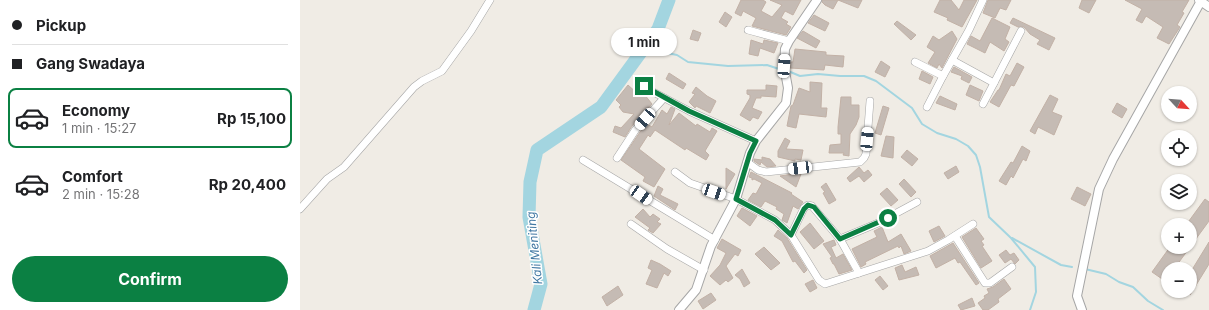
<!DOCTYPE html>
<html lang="en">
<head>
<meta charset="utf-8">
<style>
	body { margin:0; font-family:Inter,sans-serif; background:#f2f2f2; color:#202124; height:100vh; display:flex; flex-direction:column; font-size:15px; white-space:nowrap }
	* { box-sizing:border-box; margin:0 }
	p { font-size:13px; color:#757577 }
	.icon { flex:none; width:22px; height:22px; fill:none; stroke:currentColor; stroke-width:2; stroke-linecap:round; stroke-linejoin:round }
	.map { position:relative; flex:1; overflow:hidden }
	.sheet { display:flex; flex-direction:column; background:#fff; width:300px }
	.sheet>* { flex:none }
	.hud { display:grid; align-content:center; height:88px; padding:0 12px; background:#fff }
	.needle { width:26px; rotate:116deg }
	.controls { position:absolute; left:861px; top:86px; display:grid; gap:8px }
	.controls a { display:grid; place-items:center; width:36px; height:36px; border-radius:50%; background:#fff; box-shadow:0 1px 3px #0004; font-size:20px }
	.end { position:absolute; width:18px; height:18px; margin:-9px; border:5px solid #0b8043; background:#fff; box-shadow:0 0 0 2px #fff }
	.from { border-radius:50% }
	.bubble { position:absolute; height:28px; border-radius:14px; background:#fff; box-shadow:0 1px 3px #0004; font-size:13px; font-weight:700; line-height:28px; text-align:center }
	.car { position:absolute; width:12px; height:24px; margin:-12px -6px; border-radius:5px; box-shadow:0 0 3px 1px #0007; background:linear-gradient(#fff 24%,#345 0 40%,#fff 0 76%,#345 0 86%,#fff 0) }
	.hud b { display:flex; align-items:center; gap:14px; height:38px; font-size:15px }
	.hud b+b { border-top:1px solid #e0e0e0 }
	.hud i { width:10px; height:10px; background:#202124 }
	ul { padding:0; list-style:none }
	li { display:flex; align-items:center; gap:12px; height:60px; margin:0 8px 6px; padding:0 4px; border:2px solid transparent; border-radius:8px }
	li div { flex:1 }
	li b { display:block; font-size:15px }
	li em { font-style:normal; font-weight:700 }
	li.selected { border-color:#0b8043 }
	li>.icon { width:36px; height:36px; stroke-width:1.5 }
	.button { display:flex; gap:8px; margin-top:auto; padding:8px 12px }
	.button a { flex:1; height:46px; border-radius:24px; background:#0b8043; color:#fff; font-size:16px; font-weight:700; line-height:46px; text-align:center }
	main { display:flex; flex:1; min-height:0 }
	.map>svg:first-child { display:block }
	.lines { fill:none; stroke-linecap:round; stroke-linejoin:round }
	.stream { stroke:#a3d5e0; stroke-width:2 }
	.river { stroke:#a3d5e0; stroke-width:13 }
	.building { fill:#c5bbb4; stroke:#c2b1a6 }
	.minor-casing { stroke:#a6a6a6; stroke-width:8 }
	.tertiary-casing { stroke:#a6a6a6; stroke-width:10 }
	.minor { stroke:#fff; stroke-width:7 }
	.tertiary { stroke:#fff; stroke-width:8 }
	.route { stroke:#0b8043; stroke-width:5 }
	.labels { text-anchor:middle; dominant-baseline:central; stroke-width:3; stroke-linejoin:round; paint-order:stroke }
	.water-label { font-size:12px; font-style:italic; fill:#4278a3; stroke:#fff }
</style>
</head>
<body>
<main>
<section class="sheet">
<div class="hud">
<b><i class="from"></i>Pickup</b>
<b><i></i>Gang Swadaya</b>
</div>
<ul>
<li class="selected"><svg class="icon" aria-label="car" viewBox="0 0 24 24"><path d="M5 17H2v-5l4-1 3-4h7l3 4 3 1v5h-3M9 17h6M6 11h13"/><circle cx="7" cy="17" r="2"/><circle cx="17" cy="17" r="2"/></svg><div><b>Economy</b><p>1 min · 15:27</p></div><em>Rp 15,100</em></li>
<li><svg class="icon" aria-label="car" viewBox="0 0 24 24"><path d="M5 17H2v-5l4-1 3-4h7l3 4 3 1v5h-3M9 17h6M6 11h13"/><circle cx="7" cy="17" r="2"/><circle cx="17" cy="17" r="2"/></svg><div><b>Comfort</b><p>2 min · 15:28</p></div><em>Rp 20,400</em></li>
</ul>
<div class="button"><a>Confirm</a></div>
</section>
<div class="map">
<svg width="909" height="310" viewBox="0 0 909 310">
	<rect width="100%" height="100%" fill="#f0ece5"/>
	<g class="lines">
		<g class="stream">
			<path d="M348 43 357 51 377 55 388 62 428 66 467 65 482 70"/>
			<path d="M488 71 500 76 518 74 540 76H564L576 81 612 108 622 124 637 133 656 139 668 146 676 155 680 167 689 217 711 238 735 267 736 292 730 310"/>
			<path d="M712 238 761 265 772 267"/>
			<path d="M785 269 806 274 819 282 833 287 848 301 863 310"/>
		</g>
		<path class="river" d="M234 310 241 284 229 217 230 182 237 150 301 107 358 29 369 0"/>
	</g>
	<g class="building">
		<path d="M441 0H463L466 2 461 11 472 17 482 5 470 0H501L493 15 485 11 481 18 488 22 486 24 491 27 486 35 452 26 456 18 443 11 441 16 435 13Z"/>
		<path d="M522 0H538L533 9 525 5 522 2Z"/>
		<path d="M538 0H562L558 8Z"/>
		<path d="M640 0H651L659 10 664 0H677L662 27 647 20 648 18 634 12Z"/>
		<path d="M688 0H711L706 10 700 8 695 18 683 13Z"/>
		<path d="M782 0H796L789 13 779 8Z"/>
		<path d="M825 0H889L882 12 884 13 877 25 880 27 869 44 857 38 863 27 846 16 842 23 836 20 842 9Z"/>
		<path d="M425 12 432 17 426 27 419 22Z"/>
		<path d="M514 15 529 23 525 31 508 23Z"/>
		<path d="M692 18 710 27 705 39 709 42 704 51 690 42 685 53 667 44 671 36 680 41Z"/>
		<path d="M713 18 755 38 749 50 737 44 740 40 730 34 724 27H718L710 23Z"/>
		<path d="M597 21 616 35 611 40 594 24Z"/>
		<path d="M393 30 401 33 398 41 390 39Z"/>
		<path d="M503 31 520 41 516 48 497 38Z"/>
		<path d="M652 31 657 39 642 68 639 64 637 68 628 63 635 52 627 47 633 36 639 40Z"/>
		<path d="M451 40 463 44 464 40 478 43 474 53 460 48 458 56 449 54Z"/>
		<path d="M495 49 526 52V55L544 56 543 67 525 65 524 70 490 68V62H493Z"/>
		<path d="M581 61 590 67 585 77 575 72Z"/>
		<path d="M717 63 724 67 714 86 711 85 699 107 690 102 698 90H699L706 74 710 76Z"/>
		<path d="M654 67 672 77 669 83 661 79 662 76 651 72Z"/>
		<path d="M622 71 633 77 630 84 619 79Z"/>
		<path d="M369 73 386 84 383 89 366 79Z"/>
		<path d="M510 82 522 83 521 108H527L526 117 499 114 496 128 487 126 491 106 493 105 499 88 510 92Z"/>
		<path d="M328 85 339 95 341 92 344 94 352 104 332 126 325 137 313 132 315 126 321 128 334 114 323 112 319 107 321 105 316 100Z"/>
		<path d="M466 85 477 86 476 97 461 96V98H456L452 108 462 112 458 119 453 117 450 121 440 115 450 98V95L447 94V90H466Z"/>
		<path d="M670 85 683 91 679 101 666 95Z"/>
		<path d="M396 87 407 96 416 101 410 113 396 106 395 108 389 102 395 94 392 93Z"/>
		<path d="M750 95 758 99 752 112 762 116 754 135 738 127 735 134 730 131Z"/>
		<path d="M640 96 657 104 655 110 636 103Z"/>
		<path d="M541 97H551V105H559V117L556 125 550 134 549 156 543 155 544 153H529L530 145 541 144V134H538V127Z"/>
		<path d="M817 103 827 109 822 118 812 112Z"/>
		<path d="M583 106 589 108 581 135 575 133Z"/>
		<path d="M371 107 375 109 369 125 379 113 396 126 397 124 410 132 412 128 417 131 405 151 409 155 406 160 386 148 385 150 355 130 350 137 348 135 339 149 365 169 354 187 343 181 345 177 321 160 340 132 347 124 352 127 362 110 367 114Z"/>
		<path d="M586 136 594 137 593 158 581 156Z"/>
		<path d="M485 138 490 141 486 149 503 150 501 160 495 159V161L478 157V151Z"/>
		<path d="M722 146 730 151 726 161 723 159 713 178 711 176 706 185 699 181 711 162 713 163Z"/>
		<path d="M607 150 618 159 612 166 601 157Z"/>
		<path d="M462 157 470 159 476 166 467 167 461 162 460 165 454 161V159L462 160Z"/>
		<path d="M656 166 659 172 648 179 644 173Z"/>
		<path d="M559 167 564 173 568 170 572 175 564 182 559 176 550 182 547 178Z"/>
		<path d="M426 168 435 174 426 189Z"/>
		<path d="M451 172 492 193 491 194 503 202 498 209 493 206 487 223 482 220 484 214 476 209 477 207 465 201 461 207 448 200 453 193 456 194 462 183 454 179 452 180V178L449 177Z"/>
		<path d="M499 173 501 174 496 187 480 176Z"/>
		<path d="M604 179 616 192 611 197 599 184Z"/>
		<path d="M526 183 536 200 529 204 523 193 525 192 521 187Z"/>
		<path d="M358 186 363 189 360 195 378 204 375 210 354 196Z"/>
		<path d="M777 187 791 194 785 206 771 199Z"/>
		<path d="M587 188 598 200 591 206 580 194Z"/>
		<path d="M905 199 909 202V221L874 269H868V278L865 281 852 272 870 247H890V225H886Z"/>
		<path d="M442 208 457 216 450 226 437 216Z"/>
		<path d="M343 209 350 217 353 214 360 219 357 222 361 224 353 233 348 230 350 228 335 217Z"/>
		<path d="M510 223 524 241 514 249 500 232Z"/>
		<path d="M639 226 645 236 634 242 629 231Z"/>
		<path d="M582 227 588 242 601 234 611 251 604 254 601 246 599 248 598 246 565 262 566 264 561 267 552 249 577 237 574 231Z"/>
		<path d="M676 228 684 239 681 241 684 245 682 246 692 261 681 268 662 237Z"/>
		<path d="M478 230 487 238 507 270 504 273 495 261 493 262 482 241 474 236Z"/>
		<path d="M422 239 441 250 438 256 435 254 426 266 433 278 428 282 426 280 420 285 410 276 420 265 426 253 417 248Z"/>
		<path d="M534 240 536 245 531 247 536 258 543 254 552 270 539 274 534 264H533L530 258 532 257 523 244Z"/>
		<path d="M909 242V264L890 295V273Z"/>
		<path d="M653 243 679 283 676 285 660 262 658 263 655 258 636 268 630 256Z"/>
		<path d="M464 247 480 263 471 270 455 254Z"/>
		<path d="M706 250 710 255 714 253 719 260 715 264 711 259 705 263 699 255Z"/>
		<path d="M351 260 360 264 371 271 368 276 364 273 357 288 346 284 352 270 348 268Z"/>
		<path d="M602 265 605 272 616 267 619 275 599 280 595 268Z"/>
		<path d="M442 269 450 283 444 287 440 279 435 275Z"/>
		<path d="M580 276 588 286 583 290 575 280Z"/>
		<path d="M704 279 711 289 698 299 699 302 688 310H683L678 303 685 298 684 296 689 293 687 289 693 287Z"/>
		<path d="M513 280 517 288 510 292 505 284Z"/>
		<path d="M318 286 323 295 307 306 302 297Z"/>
		<path d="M411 293 416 300 403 309 398 301Z"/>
		<path d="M672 298 675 306 661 310 658 305Z"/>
	</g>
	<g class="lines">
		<g class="minor-casing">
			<g id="minor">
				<path d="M448 30 489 41"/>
				<path d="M652 60 694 83 683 104"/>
				<path d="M615 62 643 76 669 30 683 0"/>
				<path d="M694 83 721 31"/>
				<path d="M344 87 389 111 456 141"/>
				<path d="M627 107 643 76"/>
				<path d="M317 158 336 129 364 98"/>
				<path d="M283 160 415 240"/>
				<path d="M447 162 458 170 466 172 560 162 564 158 566 154 570 101"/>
				<path d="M375 172 390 183 436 199 475 220 491 235 519 280 525 284 628 251 648 240 673 224"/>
				<path d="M0 209 27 179 44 167 114 87 122 81 142 71 171 31 190 0"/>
				<path d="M331 224 367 249 404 270"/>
				<path d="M491 235 504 208 508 205 512 206 540 239 559 273"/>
				<path d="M655 236 685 283H690L712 267"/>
				<path d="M540 239 578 223 617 202"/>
			</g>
		</g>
		<g class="tertiary-casing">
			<g id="tertiary">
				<path d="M899 0 909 7"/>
				<path d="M379 310 396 290 411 246 436 199 450 153 456 141 486 103 488 88 484 66 485 49 489 41 517 0"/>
				<path d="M782 310 777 296 799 189 813 159 901 1"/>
			</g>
		</g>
		<use href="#minor" class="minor"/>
		<use href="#tertiary" class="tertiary"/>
	</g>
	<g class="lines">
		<path class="route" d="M344 86 389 111 456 141 450 153 436 199 475 220 491 235 504 209 508 205 514 207 540 239 588 218"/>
	</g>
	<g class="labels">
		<g class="water-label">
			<text transform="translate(234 248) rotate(-96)">Kali Meniting</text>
		</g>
	</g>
</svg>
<div class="controls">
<a><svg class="needle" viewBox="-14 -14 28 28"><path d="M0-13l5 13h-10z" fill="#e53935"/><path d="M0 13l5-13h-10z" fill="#757577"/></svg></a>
<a><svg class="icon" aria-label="locate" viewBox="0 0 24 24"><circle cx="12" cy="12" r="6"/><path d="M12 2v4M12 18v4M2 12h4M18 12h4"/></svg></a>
<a><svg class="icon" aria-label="layers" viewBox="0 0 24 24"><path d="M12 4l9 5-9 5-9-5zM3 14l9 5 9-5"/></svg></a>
<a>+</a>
<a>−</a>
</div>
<i class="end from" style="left:588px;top:218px"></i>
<i class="end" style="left:344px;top:86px"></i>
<div class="bubble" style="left:311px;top:28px;width:66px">1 min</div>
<i class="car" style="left:484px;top:66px;rotate:4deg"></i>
<i class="car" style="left:345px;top:119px;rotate:221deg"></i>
<i class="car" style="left:567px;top:139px;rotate:5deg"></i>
<i class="car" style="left:500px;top:168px;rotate:263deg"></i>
<i class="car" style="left:414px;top:192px;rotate:109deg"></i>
<i class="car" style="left:341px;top:195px;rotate:124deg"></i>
</div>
</main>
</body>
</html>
